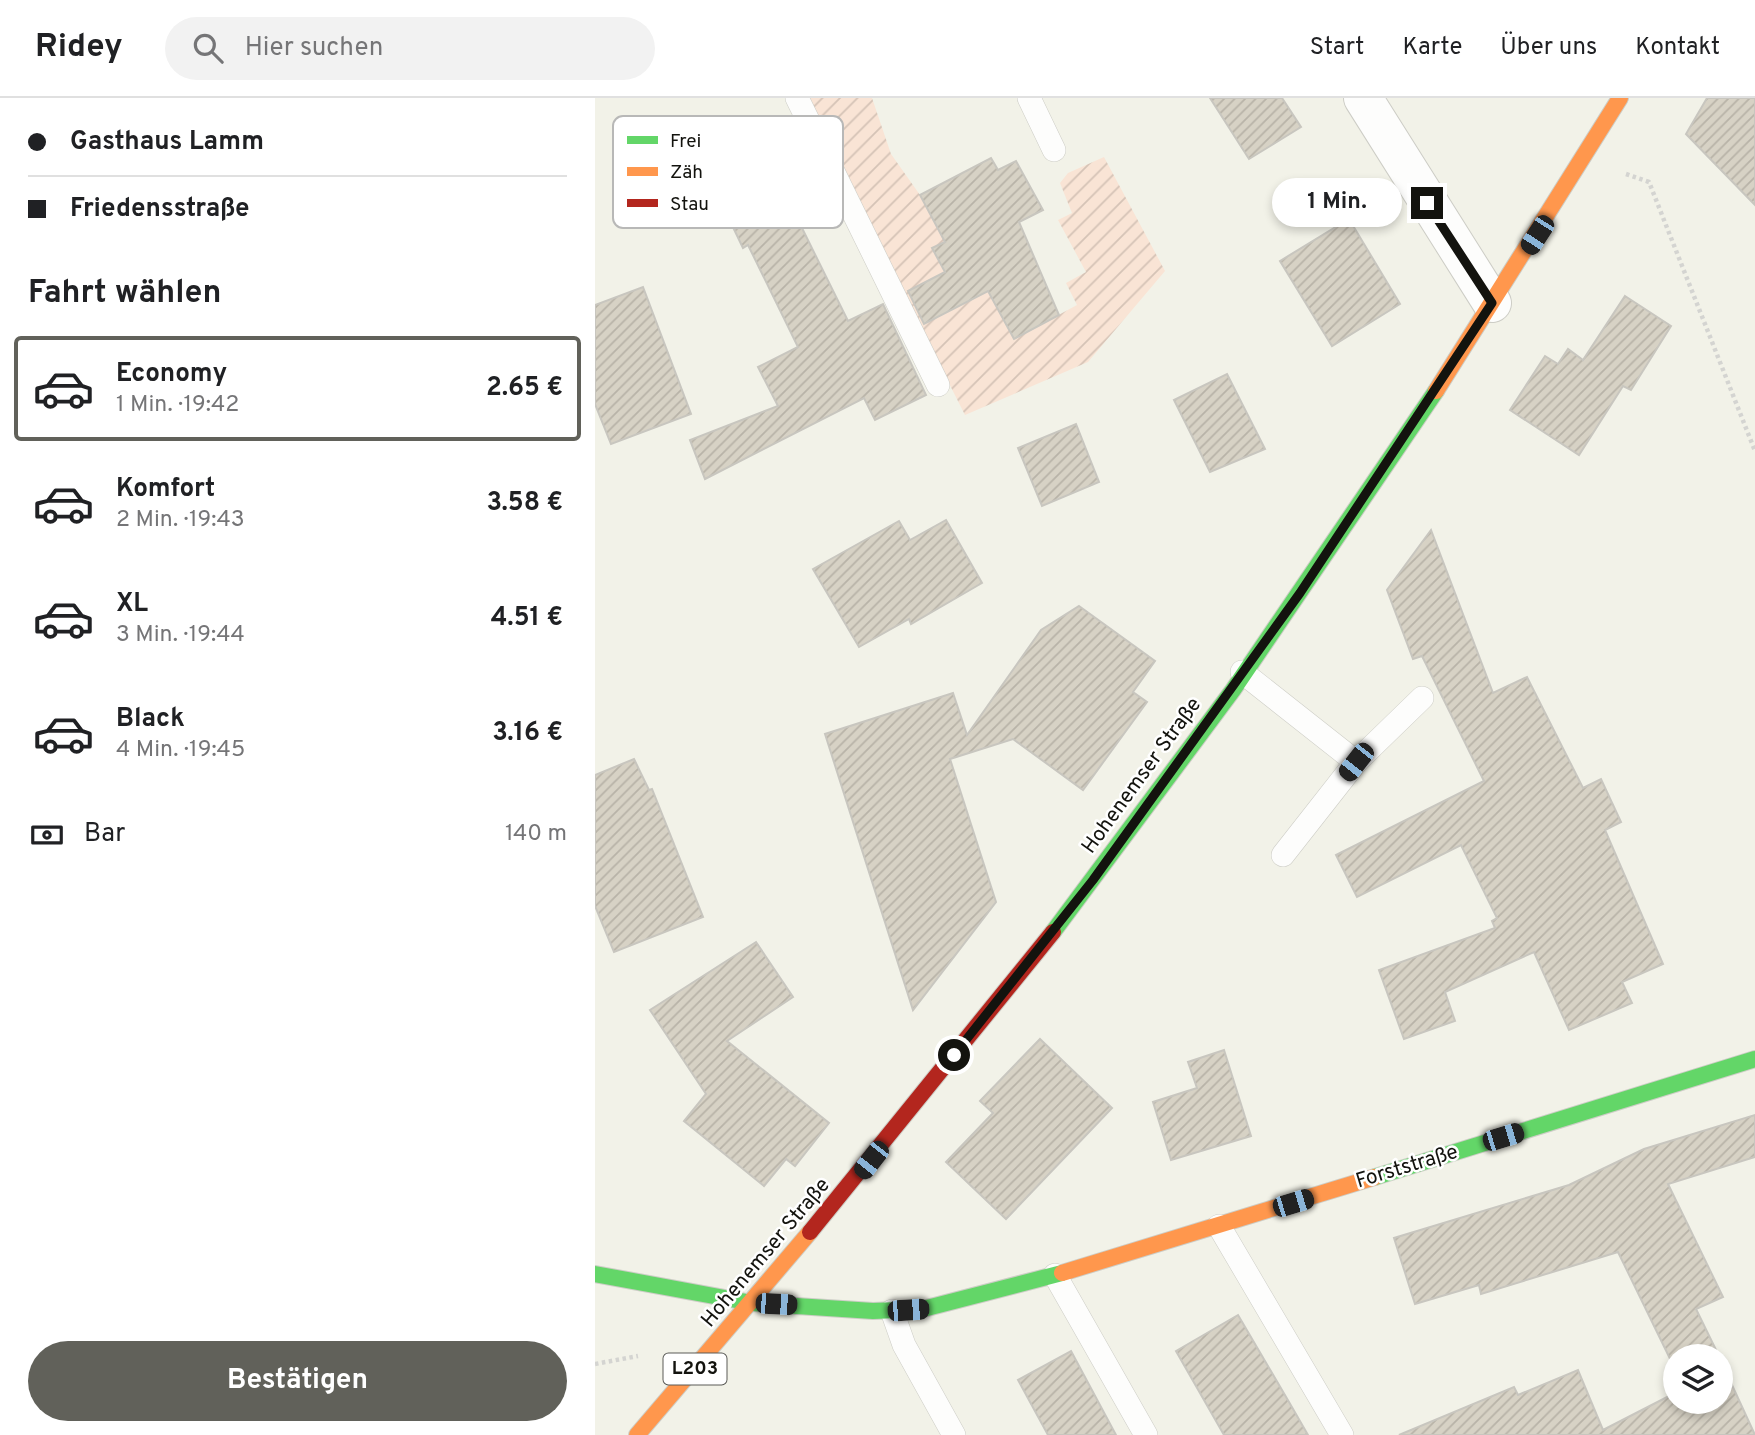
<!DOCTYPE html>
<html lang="de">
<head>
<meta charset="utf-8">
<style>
	body { margin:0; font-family:Overpass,sans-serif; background:#f2f2f2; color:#202124; height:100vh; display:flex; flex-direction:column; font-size:26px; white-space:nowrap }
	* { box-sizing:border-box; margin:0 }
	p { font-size:23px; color:#757577 }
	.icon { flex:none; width:38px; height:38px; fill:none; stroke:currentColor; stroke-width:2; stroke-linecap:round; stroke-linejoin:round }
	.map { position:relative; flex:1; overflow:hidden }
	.details { display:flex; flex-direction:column; background:#fff; width:595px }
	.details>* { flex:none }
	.guide { display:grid; align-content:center; height:154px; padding:0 28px; background:#fff }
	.buttons { position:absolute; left:1068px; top:1246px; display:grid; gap:14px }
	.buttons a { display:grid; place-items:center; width:70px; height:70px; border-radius:50%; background:#fff; box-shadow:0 4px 10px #0003; font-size:35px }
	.end { position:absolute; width:32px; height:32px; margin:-16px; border:9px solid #13130e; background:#fff; box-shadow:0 0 0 4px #fff }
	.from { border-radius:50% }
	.bubble { position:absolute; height:49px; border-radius:24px; background:#fff; box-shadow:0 4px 10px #0003; font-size:23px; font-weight:700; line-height:49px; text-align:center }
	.car { position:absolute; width:21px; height:42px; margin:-21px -10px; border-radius:9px; box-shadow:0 0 5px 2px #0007; background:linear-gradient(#222 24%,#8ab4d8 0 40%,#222 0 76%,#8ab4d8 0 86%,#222 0) }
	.guide b { display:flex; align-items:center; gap:24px; height:66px; font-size:26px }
	.guide b+b { border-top:2px solid #e0e0e0 }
	.guide i { width:18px; height:18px; background:#202124 }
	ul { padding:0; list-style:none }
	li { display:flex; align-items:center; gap:21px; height:105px; margin:0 14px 10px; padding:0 14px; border:4px solid transparent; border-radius:7px }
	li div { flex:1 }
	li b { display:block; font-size:26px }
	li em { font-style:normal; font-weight:700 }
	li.on { border-color:#61615a }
	li>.icon { width:63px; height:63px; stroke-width:1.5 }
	h2 { padding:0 28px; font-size:32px; line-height:84px }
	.pay { display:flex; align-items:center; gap:18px; height:77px; padding:0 28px; font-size:26px }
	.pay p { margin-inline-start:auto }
	.primary-button { display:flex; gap:14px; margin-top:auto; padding:14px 28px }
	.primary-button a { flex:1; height:80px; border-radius:42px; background:#61615a; color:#fff; font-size:28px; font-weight:700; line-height:80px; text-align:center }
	header { display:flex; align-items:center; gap:42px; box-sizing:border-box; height:98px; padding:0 35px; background:#fff; border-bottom:2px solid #e0e0e0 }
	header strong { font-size:33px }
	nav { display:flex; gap:38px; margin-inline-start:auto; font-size:24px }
	.search { width:490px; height:63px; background:#f2f2f2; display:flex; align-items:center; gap:18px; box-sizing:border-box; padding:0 24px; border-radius:38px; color:#757577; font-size:26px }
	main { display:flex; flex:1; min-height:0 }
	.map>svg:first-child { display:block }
	.garden { fill:url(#garden-furrows) }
	.building { fill:url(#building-hatch); stroke:#c8c6bf; stroke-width:2 }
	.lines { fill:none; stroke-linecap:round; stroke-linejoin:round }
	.lane-casing { stroke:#cdcdc6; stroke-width:24 }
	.street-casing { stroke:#cdcdc6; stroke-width:40 }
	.fast-casing { stroke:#cdcdc6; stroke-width:18 }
	.slow-casing { stroke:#cdcdc6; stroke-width:18 }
	.jam-casing { stroke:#cdcdc6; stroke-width:18 }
	.path { stroke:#d4d4d1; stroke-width:4.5; stroke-dasharray:3.5 3.5; stroke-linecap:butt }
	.lane { stroke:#fdfdfc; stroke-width:23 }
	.street { stroke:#fdfdfc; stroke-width:38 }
	.fast { stroke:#63d668; stroke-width:16 }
	.slow { stroke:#ff974d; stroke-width:16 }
	.jam { stroke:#b3261e; stroke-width:16 }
	.route { stroke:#13130e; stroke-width:9 }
	.labels { text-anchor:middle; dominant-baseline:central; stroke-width:5; stroke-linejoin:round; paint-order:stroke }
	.shield { fill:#fff; stroke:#5a5a56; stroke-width:2 }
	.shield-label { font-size:19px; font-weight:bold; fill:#13130e }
	.street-label { font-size:21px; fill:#13130e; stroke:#fff }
	.key { fill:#fff; stroke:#b8b8b7; stroke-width:2 }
	.key-label { font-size:19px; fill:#13130e }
</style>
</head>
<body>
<header>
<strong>Ridey</strong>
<div class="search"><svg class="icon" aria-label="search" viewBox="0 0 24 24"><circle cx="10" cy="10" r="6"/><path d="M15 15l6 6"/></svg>Hier suchen</div>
<nav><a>Start</a><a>Karte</a><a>Über uns</a><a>Kontakt</a></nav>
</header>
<main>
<section class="details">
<div class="guide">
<b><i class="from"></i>Gasthaus Lamm</b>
<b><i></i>Friedensstraße</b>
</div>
<h2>Fahrt wählen</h2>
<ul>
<li class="on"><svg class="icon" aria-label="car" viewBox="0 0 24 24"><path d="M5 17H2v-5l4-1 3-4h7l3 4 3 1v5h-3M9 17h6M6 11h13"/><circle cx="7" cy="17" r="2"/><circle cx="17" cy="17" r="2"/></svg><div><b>Economy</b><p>1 Min. · 19:42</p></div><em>2.65 €</em></li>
<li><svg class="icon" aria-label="car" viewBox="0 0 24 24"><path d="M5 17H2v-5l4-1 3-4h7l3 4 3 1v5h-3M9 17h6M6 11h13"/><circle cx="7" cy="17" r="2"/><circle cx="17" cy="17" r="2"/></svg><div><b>Komfort</b><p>2 Min. · 19:43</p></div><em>3.58 €</em></li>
<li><svg class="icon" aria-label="car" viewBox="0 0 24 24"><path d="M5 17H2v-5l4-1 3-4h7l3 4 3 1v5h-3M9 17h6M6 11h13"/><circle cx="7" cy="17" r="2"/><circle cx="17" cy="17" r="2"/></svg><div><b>XL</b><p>3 Min. · 19:44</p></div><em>4.51 €</em></li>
<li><svg class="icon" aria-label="car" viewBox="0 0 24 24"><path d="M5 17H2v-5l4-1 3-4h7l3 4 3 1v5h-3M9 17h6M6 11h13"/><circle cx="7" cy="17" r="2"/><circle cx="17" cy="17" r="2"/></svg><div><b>Black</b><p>4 Min. · 19:45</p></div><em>3.16 €</em></li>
</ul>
<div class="pay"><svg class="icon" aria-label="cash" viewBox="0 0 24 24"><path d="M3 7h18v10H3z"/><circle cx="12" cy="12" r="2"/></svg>Bar<p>140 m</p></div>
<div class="primary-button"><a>Bestätigen</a></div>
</section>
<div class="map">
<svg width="1160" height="1337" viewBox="0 0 1160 1337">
	<defs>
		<pattern id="garden-furrows" width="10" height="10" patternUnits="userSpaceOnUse" patternTransform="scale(1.75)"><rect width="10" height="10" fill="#f9e4d5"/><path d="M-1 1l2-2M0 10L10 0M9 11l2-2" fill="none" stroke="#d5c3b6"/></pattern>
		<pattern id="building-hatch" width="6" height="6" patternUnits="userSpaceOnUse" patternTransform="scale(1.75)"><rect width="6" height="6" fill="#d7d2c5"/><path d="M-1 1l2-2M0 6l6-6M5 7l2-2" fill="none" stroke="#b8b3a8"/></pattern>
	</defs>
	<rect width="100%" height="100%" fill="#f2f2e8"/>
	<path class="garden" d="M210 0H277L296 56 325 97 350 144 337 151 367 206 393 193 419 241 482 207 471 185 491 174 463 122 477 115 465 85 473 75 509 59 570 173 493 264 370 317Z"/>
	<g class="building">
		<path d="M615 0H687L706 29 654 61Z"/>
		<path d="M1112 0H1160V107L1091 36Z"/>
		<path d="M171 45 207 122 204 124 253 223 288 206 331 297 280 322 269 300 110 381 95 342 183 308 163 269 203 249 153 147 148 150 111 73Z"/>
		<path d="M396 60 403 72 421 63 448 112 424 124 464 217 419 241 393 193 329 226 313 193 350 174 337 150 350 144 325 97Z"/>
		<path d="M754 121 805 206 737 248 685 163Z"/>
		<path d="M48 189 96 316 16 346 0 306V207Z"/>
		<path d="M1030 198 1076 228 1036 292 1028 288 984 357 915 312 950 258 963 266 973 251 988 262Z"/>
		<path d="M632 276 670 351 615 374 579 302Z"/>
		<path d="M481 326 504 384 447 408 423 350Z"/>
		<path d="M351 422 387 485 316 526 314 521 264 549 218 471 304 423 315 442Z"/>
		<path d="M836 432 898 595 932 579 988 690 1006 681 1026 724 1010 732 1068 866 1027 884 1037 905 974 932 939 854 850 894 860 923 809 941 784 872 900 830 897 823 902 820 866 747 762 799 741 757 889 683 827 558 818 561 792 492Z"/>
		<path d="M484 508 560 563 538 594 552 604 488 692 418 641 355 661 401 804 318 912 230 636 358 595 372 637 446 532Z"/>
		<path d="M39 661 54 692 57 691 108 819 19 854 0 808V677Z"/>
		<path d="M161 844 198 899 132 943 234 1025 200 1068 191 1061 169 1088 89 1023 111 996 55 912Z"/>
		<path d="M445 941 517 1010 411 1121 351 1064 398 1015 385 1003Z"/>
		<path d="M629 952 656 1038 576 1062 558 1004 602 990 593 964Z"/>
		<path d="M1160 1017V1059L1073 1086 1128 1199 1101 1211 1124 1258H1080V1271L1023 1154 886 1196 884 1187 820 1206 799 1140 974 1087 1049 1051Z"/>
		<path d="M643 1217 694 1304 713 1337H629L581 1253Z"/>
		<path d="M476 1253 521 1337H453L423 1282Z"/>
		<path d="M1125 1261 1160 1337H804L919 1289 923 1297 983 1272 1008 1332 1080 1295V1304H1125Z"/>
	</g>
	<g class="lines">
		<g class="lane-casing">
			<g id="lane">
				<path d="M202 0 343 287"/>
				<path d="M434 0 459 52"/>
				<path d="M647 574 761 664"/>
				<path d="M688 757 761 664 827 600"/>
				<path d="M624 1128 747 1337"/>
				<path d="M460 1177 551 1337"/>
				<path d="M297 1213 309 1247 359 1337"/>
			</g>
		</g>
		<g class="street-casing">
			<path id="street" d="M768 0 897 205"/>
		</g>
		<g class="fast-casing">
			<g id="fast">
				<path d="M458 834 638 592 841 293"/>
				<path d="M780 1079 1160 961"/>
				<path d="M0 1176 157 1205 278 1213 328 1211 467 1175"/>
			</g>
		</g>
		<g class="slow-casing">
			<g id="slow">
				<path d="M841 293 1025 0"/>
				<path d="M467 1175 780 1079"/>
				<path d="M42 1337 215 1134"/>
			</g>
		</g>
		<g class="jam-casing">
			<path id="jam" d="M215 1134 458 834"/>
		</g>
		<g class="path">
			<path d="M1031 76 1054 84 1160 353"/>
			<path d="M0 1266 43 1258"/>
		</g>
		<use href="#lane" class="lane"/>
		<use href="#street" class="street"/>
		<use href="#fast" class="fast"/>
		<use href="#slow" class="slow"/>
		<use href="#jam" class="jam"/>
	</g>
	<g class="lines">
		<path class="route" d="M359 957 498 782 705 495 897 205 832 105"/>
	</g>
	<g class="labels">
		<rect class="shield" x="68.5" y="1255.5" width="63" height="31" rx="5"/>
		<g class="shield-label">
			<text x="100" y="1271">L203</text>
		</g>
		<g class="street-label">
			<text transform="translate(547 678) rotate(-54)">Hohenemser Straße</text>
			<text transform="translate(812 1069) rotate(-17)">Forststraße</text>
			<text transform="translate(171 1155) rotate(-50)">Hohenemser Straße</text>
		</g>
	</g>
	<rect x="18" y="18" width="230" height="112" rx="10" class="key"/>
	<rect x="32" y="38" width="31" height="8" fill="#63d668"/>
	<rect x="32" y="69" width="31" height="9" fill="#ff974d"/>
	<rect x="32" y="101" width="31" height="8" fill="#b3261e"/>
	<g class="key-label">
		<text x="75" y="49">Frei</text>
		<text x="75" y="80">Zäh</text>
		<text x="75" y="112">Stau</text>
	</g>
</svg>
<div class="buttons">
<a><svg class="icon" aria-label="layers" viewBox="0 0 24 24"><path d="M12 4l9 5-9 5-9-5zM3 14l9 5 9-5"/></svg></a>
</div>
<i class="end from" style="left:359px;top:957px"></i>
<i class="end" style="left:832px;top:105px"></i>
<div class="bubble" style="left:677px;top:80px;width:130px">1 Min.</div>
<i class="car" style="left:942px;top:137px;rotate:213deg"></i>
<i class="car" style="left:761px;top:664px;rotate:218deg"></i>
<i class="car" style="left:908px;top:1039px;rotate:73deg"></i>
<i class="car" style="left:276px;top:1062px;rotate:218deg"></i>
<i class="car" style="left:698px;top:1105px;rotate:73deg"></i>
<i class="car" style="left:181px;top:1206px;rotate:93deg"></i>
<i class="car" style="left:313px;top:1212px;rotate:86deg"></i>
</div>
</main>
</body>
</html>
